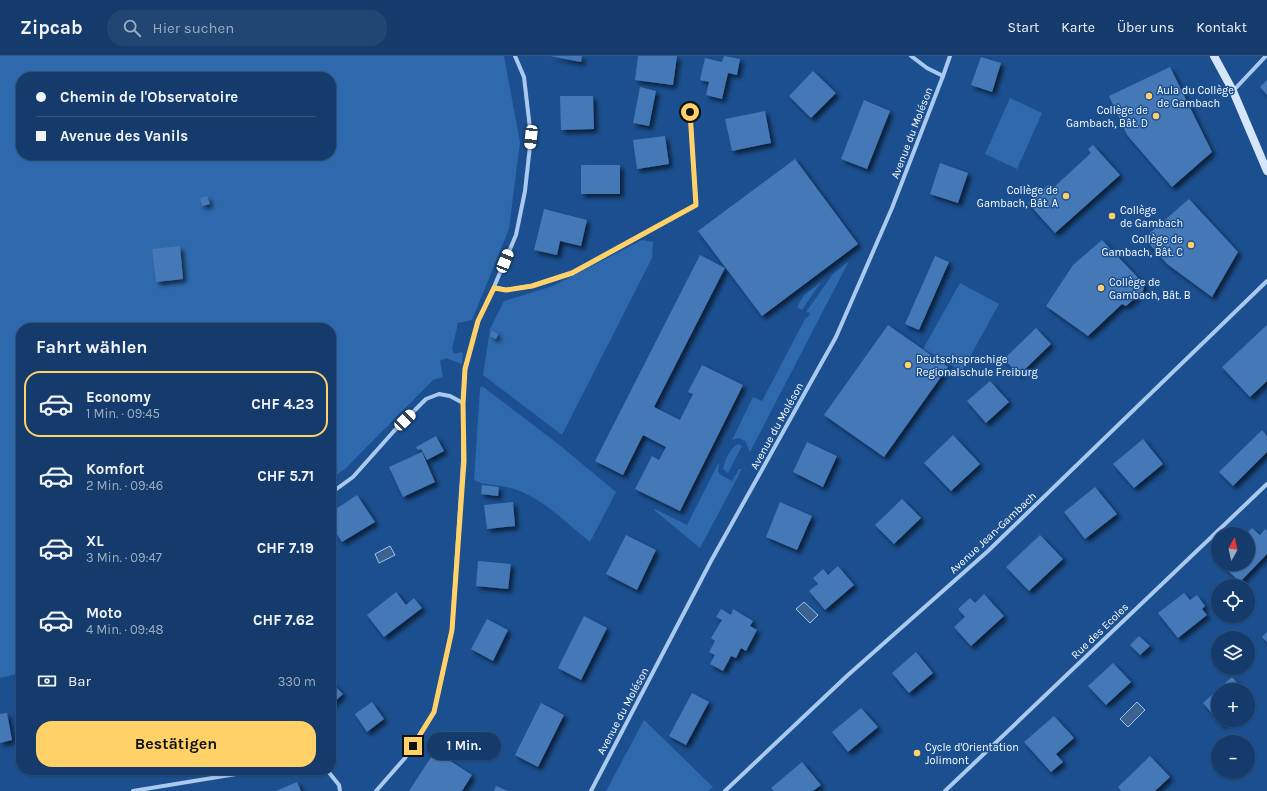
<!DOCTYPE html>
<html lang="de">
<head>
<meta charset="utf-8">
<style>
	body { margin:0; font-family:Karla,sans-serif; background:#214673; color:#f1f3f6; height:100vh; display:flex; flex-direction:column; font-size:15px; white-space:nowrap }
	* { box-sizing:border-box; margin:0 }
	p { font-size:13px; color:#9dadc1 }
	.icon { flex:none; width:22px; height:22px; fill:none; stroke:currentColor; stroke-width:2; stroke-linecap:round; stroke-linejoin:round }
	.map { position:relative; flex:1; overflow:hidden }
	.details { position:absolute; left:16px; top:267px; width:320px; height:452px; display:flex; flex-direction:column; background:#143b6b; border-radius:16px; box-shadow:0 1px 3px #0004,0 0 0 1px #33557e }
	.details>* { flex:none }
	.guide { position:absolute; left:16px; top:16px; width:320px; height:88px; border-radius:16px; box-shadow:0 1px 3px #0004,0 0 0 1px #33557e; display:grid; align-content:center; height:88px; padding:0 20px; background:#143b6b }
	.needle { width:26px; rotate:8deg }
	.fabs { position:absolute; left:1211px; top:471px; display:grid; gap:8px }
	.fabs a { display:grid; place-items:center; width:44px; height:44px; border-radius:50%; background:#143b6b; box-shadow:0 1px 3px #0004,0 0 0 1px #33557e; font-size:20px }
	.end { position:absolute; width:18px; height:18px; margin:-9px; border:5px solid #ffd166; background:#111; box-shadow:0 0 0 2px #111 }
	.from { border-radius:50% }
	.bubble { position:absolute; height:28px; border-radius:14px; background:#143b6b; box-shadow:0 1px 3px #0004,0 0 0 1px #33557e; font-size:13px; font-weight:700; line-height:28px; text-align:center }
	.car { position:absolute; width:12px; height:24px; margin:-12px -6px; border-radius:5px; box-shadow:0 0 3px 1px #0007; background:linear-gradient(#fff 24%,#345 0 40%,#fff 0 76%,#345 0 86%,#fff 0) }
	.guide b { display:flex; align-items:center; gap:14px; height:38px; font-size:15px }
	.guide b+b { border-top:1px solid #33557e }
	.guide i { width:10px; height:10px; background:#f1f3f6 }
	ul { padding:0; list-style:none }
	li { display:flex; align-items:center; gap:12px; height:66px; margin:0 8px 6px; padding:0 12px; border:2px solid transparent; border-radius:16px }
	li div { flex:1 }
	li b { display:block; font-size:15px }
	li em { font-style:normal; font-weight:700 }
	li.active { border-color:#ffd166 }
	li>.icon { width:36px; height:36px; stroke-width:1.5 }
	h2 { padding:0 20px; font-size:18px; line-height:48px }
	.pay { display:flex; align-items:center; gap:10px; height:44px; padding:0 20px; font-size:15px }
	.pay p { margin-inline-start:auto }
	.primary-button { display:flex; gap:8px; margin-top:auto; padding:8px 20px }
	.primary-button a { flex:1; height:46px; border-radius:16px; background:#ffd166; color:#111; font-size:16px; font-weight:700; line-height:46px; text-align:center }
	header { display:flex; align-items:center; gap:24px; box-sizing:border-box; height:56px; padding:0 20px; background:#143b6b; border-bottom:1px solid #33557e }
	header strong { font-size:19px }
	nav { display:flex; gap:22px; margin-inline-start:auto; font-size:14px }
	.search { width:280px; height:36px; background:#214673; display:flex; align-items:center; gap:10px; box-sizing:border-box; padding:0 14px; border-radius:16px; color:#9dadc1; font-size:15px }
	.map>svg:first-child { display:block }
	.green { fill:#2e69ad; fill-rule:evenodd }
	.water { fill:#3c6290; stroke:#9cc4f0 }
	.building { fill:#4478b7; filter:url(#shadow) }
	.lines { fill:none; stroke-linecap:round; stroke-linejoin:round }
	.minor { stroke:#a9c9ee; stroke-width:4 }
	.secondary { stroke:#d6e6fa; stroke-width:8 }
	.route { stroke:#ffd166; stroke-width:5 }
	.poi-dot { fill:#ffd166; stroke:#1b4f8f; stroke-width:1.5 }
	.labels { text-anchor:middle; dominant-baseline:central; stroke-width:3; stroke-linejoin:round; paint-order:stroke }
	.poi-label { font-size:11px; fill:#fff; stroke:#1b4f8f; text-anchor:start }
	.street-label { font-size:11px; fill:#fff; stroke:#1b4f8f }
</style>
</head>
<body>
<header>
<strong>Zipcab</strong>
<div class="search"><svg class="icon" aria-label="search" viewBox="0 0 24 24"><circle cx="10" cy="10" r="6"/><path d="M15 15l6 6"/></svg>Hier suchen</div>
<nav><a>Start</a><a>Karte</a><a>Über uns</a><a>Kontakt</a></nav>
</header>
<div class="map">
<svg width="1267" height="735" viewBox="0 0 1267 735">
	<defs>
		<filter id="shadow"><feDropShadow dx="3.5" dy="3.5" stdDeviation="2" flood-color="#0009"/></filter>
	</defs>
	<rect width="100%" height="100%" fill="#1b4f8f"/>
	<g class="green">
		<path d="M0 0H504L520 86 509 173 472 264 458 267 452 293 454 298 461 296 463 298 462 308 446 302 440 305 443 321 433 324 345 413 331 422V272H21V617L0 622ZM21 21H331V99H21Z"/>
		<path d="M1010 42 1042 57 1017 113 985 98Z"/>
		<path d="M642 184 653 186 652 202 562 379 483 319 490 273 504 245 553 230Z"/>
		<path d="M849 205 750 396 745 385 738 382 732 384 753 341 762 345 806 261H808L810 257 806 256 833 218Z"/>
		<path d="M821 226 802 254 797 251 804 239Z"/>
		<path d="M960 227 999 248 962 315 923 293Z"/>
		<path d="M482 330 557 387 616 436 590 486C566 467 543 442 514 433 500 428 487 431 474 424L480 332Z"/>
		<path d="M738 388 742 390 728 417 723 413C724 405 731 391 738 388Z"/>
		<path d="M719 406 718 416 721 419 732 425 739 413H742L700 492 654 454 655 453 687 469Z"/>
		<path d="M644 664 713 731 708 735H606Z"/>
	</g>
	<g class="water">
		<path d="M390 490 395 499 379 507 375 498Z"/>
		<path d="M804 546 818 559 810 567 796 553Z"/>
		<path d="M1137 646 1145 654 1128 671 1120 663Z"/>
	</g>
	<g class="building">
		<path d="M550 0H582L581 6Z"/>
		<path d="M638 0H677L673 29 635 24Z"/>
		<path d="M724 0 740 3 737 19 728 17 722 43 706 39 709 26 700 24 705 2 722 6Z"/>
		<path d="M981 1 1001 7 992 36 971 29Z"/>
		<path d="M1170 11 1212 96 1172 131 1127 79 1109 40Z"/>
		<path d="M813 15 836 37 811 62 789 40Z"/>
		<path d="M1267 24V39L1260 31Z"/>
		<path d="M640 31 656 35 649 70 633 67Z"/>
		<path d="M560 40H593L594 73 561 74Z"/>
		<path d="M864 44 890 55 867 113 841 103Z"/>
		<path d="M765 55 771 87 732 95 725 63Z"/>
		<path d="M665 80 669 108 637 113 633 84Z"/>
		<path d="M1093 89 1120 119 1055 177 1028 147 1048 129 1052 133 1091 97 1088 93Z"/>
		<path d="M795 103 858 188 762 260 698 175Z"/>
		<path d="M940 107 968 117 958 147 930 138Z"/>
		<rect x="581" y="109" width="39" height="29"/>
		<path d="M207 140 210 148 202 150 200 142Z"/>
		<path d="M1189 143 1238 196 1212 241 1167 208 1144 182Z"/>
		<path d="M544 153 587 164 581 190 560 185 557 199 534 194Z"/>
		<path d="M1102 184 1144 228 1143 235 1126 250 1122 248 1088 280 1046 250 1073 209Z"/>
		<path d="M180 190 183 223 156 226 152 193Z"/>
		<path d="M700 199 725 212 654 351 680 364 693 338 688 336 702 309 743 329 680 455 635 433 652 400 659 404 666 391 643 379 623 419 595 405Z"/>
		<path d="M935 200 949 206 919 274 905 268Z"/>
		<path d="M888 269 948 311 884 401 824 359Z"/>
		<path d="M1267 269V325L1250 341 1222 311Z"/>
		<path d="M1036 272 1051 288 1019 319 1004 303Z"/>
		<path d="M492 275 498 278 496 283 490 280Z"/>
		<path d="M990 325 1009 346 986 367 967 345Z"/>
		<path d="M1262 374 1267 380V396L1233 430 1219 416Z"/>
		<path d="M953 379 980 408 951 435 924 407Z"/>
		<path d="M436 380 444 395 427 404 421 393 418 394 416 391Z"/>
		<path d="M1143 383 1163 408 1134 432 1113 408Z"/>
		<path d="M807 386 837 400 823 431 793 416Z"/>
		<path d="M422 396 435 426 403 441 389 411Z"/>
		<path d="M482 429 499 431 498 440 481 438Z"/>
		<path d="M1095 431 1117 458 1085 483 1064 456Z"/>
		<path d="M357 439 375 466 342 486 331 469V456Z"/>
		<path d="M902 443 921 462 894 488 875 469Z"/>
		<path d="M513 446 515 470 487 473 484 449Z"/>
		<path d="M780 446 812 460 797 494 766 481Z"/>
		<path d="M1252 472 1260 479 1265 473 1267 475V498L1240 526 1221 508H1248V478H1246Z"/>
		<path d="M626 479 656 494 637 534 606 518Z"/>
		<path d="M1040 479 1063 503 1029 535 1006 511Z"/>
		<path d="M478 505 511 508 508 533 476 530Z"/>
		<path d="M838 510 854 529 825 554 809 535 818 528 813 522 823 513 828 519Z"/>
		<path d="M396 536 406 549 414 542 422 552 384 581 367 559Z"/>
		<path d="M1184 537 1190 544 1197 539 1205 550 1202 553 1207 559 1178 582 1158 557Z"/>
		<path d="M984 538 1004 560 971 590 954 571 965 561 958 553 970 542 975 547Z"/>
		<path d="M721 553 731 559 733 553 753 565 750 570 757 574 746 595 741 592 736 602 731 600 723 615 710 608 715 599 709 596 715 585 711 582 722 564 716 561Z"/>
		<path d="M584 560 607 572 581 624 558 612Z"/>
		<path d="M487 563 508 574 493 605 471 593Z"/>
		<path d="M1267 576V586L1262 581Z"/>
		<path d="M1139 580 1150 590 1140 599 1130 589Z"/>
		<path d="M916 596 933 617 909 637 892 617Z"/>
		<path d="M1113 607 1131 626 1106 649 1088 630Z"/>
		<path d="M1232 621 1243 634H1218V664H1228L1222 669 1203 647Z"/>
		<path d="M331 626 343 638 331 649Z"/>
		<path d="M692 637 709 646 686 689 669 680Z"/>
		<path d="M372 646 384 663 367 676 355 658Z"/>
		<path d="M541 647 564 659 538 711 515 699Z"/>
		<path d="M861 652 878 671 848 696 832 676Z"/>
		<path d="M7 657 12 684 0 687V658Z"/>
		<path d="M1054 660 1074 682 1056 698 1063 706 1051 716 1024 686Z"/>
		<path d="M435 695 472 719 462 735H409Z"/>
		<path d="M1150 700 1170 721 1155 735H1121L1118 731Z"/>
		<path d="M802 706 821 729 813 735H774L771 732Z"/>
		<path d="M297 726 301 735H276Z"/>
		<path d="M496 730 508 735H494Z"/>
	</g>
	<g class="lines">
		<g class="minor">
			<path d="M911 0 927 12 943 20"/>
			<path d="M1233 35 1266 0"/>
			<path d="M494 231 506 234 532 230 573 217 696 149 690 56"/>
			<path d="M331 437 353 421 394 375 426 343 439 338 450 340 463 347"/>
			<path d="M327 714 339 729 340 735"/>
			<path d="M133 735 260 714"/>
			<path d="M376 735 405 702 434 656 452 574 463 405V347L465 313 478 265 494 231 516 179 525 135 531 81 524 21 515 0"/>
			<path d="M591 735 711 505 836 281 892 152 943 20 950 0"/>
			<path d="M725 735 848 619 988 495 1267 225"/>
			<path d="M945 735 1267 428"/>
		</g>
		<path class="secondary" d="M1214 0 1233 35 1267 115"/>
	</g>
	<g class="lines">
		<path class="route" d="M413 690 434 656 452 574 464 405 463 347 465 313 478 265 494 232 506 234 532 230 572 217 696 149 690 56"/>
	</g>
	<g class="poi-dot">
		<circle cx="1149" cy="40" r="4"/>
		<circle cx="1156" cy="60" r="4"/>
		<circle cx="1066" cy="140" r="4"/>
		<circle cx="1112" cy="160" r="4"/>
		<circle cx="1191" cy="189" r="4"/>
		<circle cx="1101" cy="232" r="4"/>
		<circle cx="908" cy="309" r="4"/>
		<circle cx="917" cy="697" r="4"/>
	</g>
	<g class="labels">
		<g class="poi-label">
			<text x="1157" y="34">Aula du Collège<tspan x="1157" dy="13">de Gambach</tspan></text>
			<text x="1148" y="54" text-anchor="end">Collège de<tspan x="1148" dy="13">Gambach, Bât. D</tspan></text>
			<text x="1058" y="134" text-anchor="end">Collège de<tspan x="1058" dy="13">Gambach, Bât. A</tspan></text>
			<text x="1120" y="154">Collège<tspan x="1120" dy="13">de Gambach</tspan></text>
			<text x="1183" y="183" text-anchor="end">Collège de<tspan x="1183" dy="13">Gambach, Bât. C</tspan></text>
			<text x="1109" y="226">Collège de<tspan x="1109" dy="13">Gambach, Bât. B</tspan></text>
			<text x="916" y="303">Deutschsprachige<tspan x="916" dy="13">Regionalschule Freiburg</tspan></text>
			<text x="925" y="691">Cycle d'Orientation<tspan x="925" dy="13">Jolimont</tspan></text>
		</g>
		<g class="street-label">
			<text transform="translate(912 77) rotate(-69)">Avenue du Moléson</text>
			<text transform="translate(777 370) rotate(-61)">Avenue du Moléson</text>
			<text transform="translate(993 477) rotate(-43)">Avenue Jean-Gambach</text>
			<text transform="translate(1100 575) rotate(-44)">Rue des Ecoles</text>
			<text transform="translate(623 655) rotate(-62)">Avenue du Moléson</text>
		</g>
	</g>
</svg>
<div class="fabs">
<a><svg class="needle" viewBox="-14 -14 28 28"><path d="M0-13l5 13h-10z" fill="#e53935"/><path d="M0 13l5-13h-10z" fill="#9dadc1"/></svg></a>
<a><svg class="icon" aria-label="locate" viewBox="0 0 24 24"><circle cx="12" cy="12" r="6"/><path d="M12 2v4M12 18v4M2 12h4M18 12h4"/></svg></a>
<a><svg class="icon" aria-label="layers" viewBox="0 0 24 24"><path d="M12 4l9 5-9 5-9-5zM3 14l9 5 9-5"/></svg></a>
<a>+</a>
<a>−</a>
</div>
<i class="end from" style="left:690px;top:56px"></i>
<i class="end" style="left:413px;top:690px"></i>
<div class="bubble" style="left:427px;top:676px;width:74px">1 Min.</div>
<i class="car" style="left:531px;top:81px;rotate:186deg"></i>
<i class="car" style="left:505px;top:205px;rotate:22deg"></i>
<i class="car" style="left:405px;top:364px;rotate:46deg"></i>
<div class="guide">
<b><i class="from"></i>Chemin de l'Observatoire</b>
<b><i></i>Avenue des Vanils</b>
</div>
<section class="details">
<h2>Fahrt wählen</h2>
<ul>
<li class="active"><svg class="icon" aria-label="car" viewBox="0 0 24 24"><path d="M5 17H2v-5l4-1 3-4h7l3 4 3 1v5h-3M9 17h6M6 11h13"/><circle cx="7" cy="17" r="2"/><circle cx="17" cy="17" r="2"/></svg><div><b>Economy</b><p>1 Min. · 09:45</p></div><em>CHF 4.23</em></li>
<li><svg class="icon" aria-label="car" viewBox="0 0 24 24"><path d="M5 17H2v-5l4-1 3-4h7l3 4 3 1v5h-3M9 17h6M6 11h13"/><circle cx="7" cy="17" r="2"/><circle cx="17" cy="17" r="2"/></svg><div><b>Komfort</b><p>2 Min. · 09:46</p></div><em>CHF 5.71</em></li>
<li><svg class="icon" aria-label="car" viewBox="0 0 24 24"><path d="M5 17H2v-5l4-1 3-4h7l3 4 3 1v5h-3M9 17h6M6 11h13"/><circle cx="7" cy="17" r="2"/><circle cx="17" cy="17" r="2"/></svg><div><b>XL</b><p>3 Min. · 09:47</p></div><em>CHF 7.19</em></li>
<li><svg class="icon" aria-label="car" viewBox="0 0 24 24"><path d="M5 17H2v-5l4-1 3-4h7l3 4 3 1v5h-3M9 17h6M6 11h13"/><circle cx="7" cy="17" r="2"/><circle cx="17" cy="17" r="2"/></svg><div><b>Moto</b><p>4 Min. · 09:48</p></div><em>CHF 7.62</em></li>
</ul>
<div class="pay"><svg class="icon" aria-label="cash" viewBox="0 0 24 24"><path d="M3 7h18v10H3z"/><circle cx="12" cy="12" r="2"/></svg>Bar<p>330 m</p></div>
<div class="primary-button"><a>Bestätigen</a></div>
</section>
</div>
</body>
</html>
